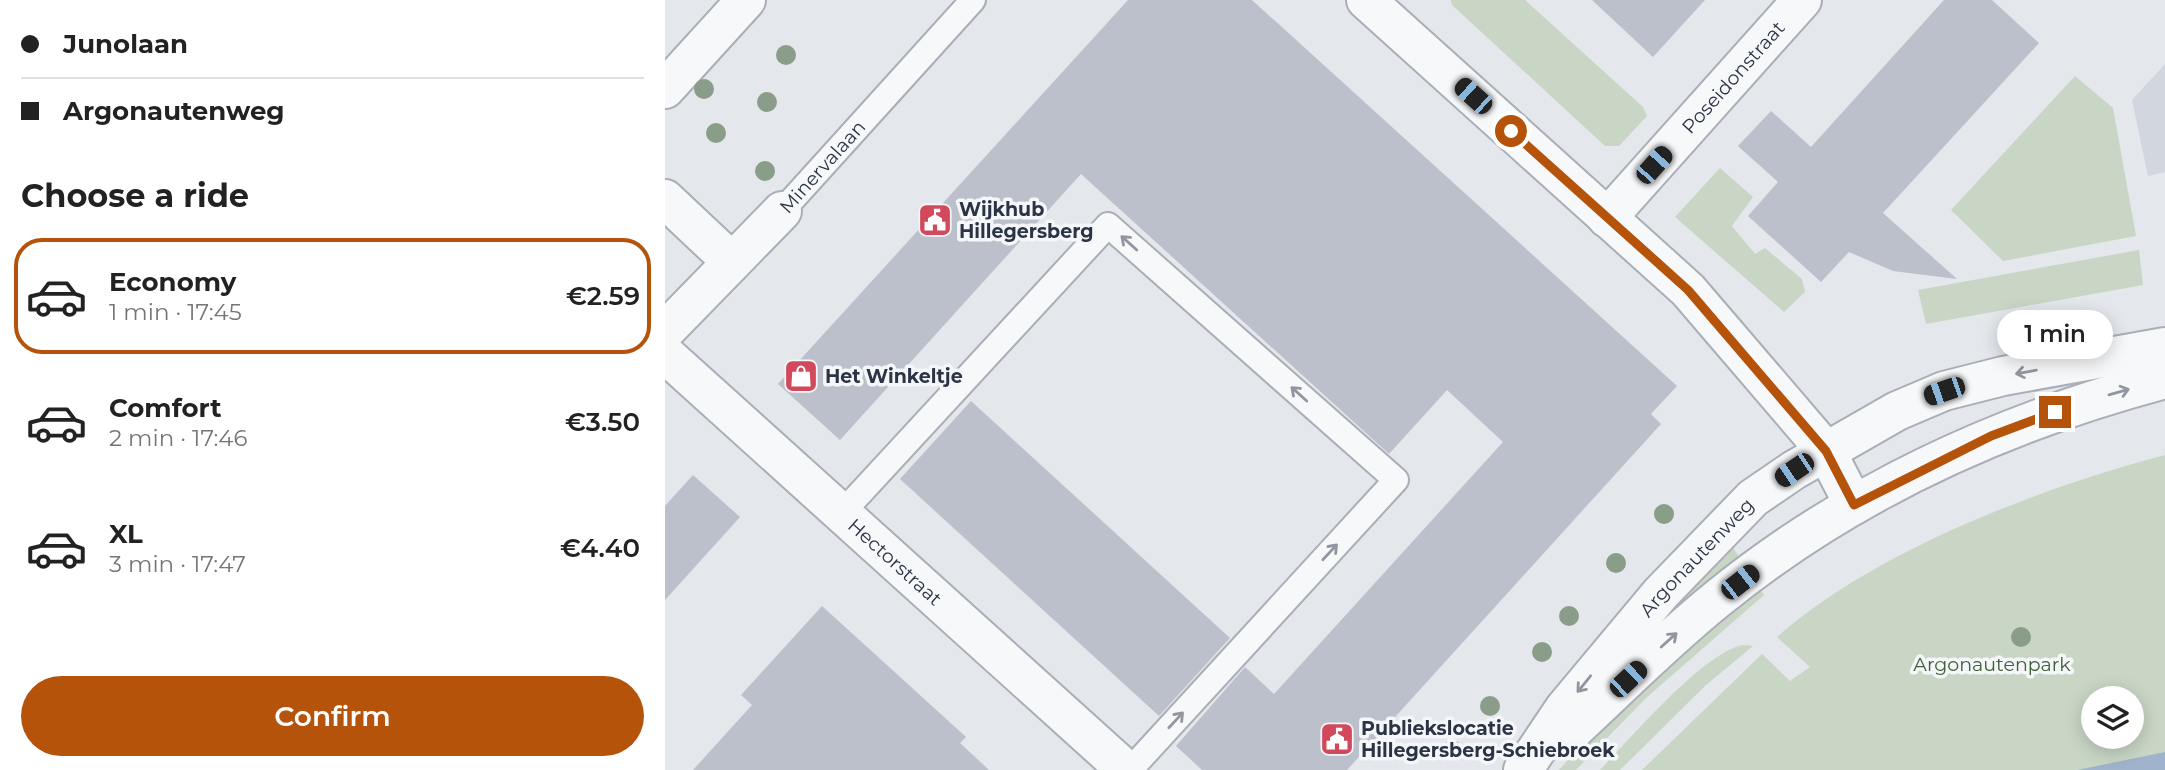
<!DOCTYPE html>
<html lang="en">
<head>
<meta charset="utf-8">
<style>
	body { margin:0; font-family:Montserrat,sans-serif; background:#f6f6f6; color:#222; height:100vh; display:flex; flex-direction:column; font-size:26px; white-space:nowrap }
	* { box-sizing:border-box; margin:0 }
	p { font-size:23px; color:#767676 }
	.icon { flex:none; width:38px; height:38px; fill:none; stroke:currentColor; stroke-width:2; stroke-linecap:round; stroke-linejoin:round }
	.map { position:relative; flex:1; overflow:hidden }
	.panel { display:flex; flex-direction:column; background:#fff; width:665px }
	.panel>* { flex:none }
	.hud { display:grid; align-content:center; height:154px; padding:0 21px; background:#fff }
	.fabs { position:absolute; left:1416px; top:686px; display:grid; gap:14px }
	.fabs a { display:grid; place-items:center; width:63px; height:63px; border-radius:50%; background:#fff; box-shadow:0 4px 18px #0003; font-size:35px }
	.end { position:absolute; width:32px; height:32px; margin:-16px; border:9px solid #b45309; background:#fff; box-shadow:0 0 0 4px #fff }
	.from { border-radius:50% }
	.bubble { position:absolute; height:49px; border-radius:24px; background:#fff; box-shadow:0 4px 18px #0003; font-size:23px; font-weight:600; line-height:49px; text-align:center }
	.car { position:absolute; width:21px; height:42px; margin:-21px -10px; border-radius:9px; box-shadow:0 0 5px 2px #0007; background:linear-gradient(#222 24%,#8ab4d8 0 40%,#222 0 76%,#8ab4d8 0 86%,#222 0) }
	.hud b { display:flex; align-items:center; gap:24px; height:66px; font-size:26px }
	.hud b+b { border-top:2px solid #e0e0e0 }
	.hud i { width:18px; height:18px; background:#222 }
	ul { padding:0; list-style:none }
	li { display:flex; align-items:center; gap:21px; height:116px; margin:0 14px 10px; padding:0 7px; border:4px solid transparent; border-radius:28px }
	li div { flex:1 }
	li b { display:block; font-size:26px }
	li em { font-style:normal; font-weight:600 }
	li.active { border-color:#b45309 }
	li>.icon { width:63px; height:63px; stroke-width:1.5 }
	h2 { padding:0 21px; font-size:32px; line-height:84px }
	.cta { display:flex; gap:14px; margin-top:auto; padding:14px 21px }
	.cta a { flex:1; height:80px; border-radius:42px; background:#b45309; color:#fff; font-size:28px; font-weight:600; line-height:80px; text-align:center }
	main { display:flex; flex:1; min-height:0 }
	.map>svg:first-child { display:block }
	.built { fill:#d2d6de }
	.green { fill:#c9d6c5; fill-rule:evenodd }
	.water { fill:#9fb4cc }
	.building { fill:#bbc0ca }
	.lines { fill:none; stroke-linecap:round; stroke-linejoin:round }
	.service-casing { stroke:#a9aeb7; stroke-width:28 }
	.pedestrian-casing { stroke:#a9aeb7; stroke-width:42 }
	.minor-casing { stroke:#a9aeb7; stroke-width:42 }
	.tertiary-casing { stroke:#a9aeb7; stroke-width:42 }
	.service { stroke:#f7f8fa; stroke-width:24 }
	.pedestrian { stroke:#f7f8fa; stroke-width:38 }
	.minor { stroke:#f7f8fa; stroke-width:38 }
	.tertiary { stroke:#f7f8fa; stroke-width:38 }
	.tree { fill:#899d89 }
	.oneway { stroke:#9196a0 }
	.route { stroke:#b45309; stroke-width:9 }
	.labels { text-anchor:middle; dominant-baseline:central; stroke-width:7; stroke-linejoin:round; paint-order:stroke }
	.street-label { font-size:19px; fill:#2b3445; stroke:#f4f6f9 }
	.poi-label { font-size:19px; font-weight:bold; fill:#2b3445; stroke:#f4f6f9; text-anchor:start }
	.park-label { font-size:19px; fill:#3f6138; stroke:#f4f6f9 }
</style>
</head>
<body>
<main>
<section class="panel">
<div class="hud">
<b><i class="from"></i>Junolaan</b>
<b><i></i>Argonautenweg</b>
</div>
<h2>Choose a ride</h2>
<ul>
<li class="active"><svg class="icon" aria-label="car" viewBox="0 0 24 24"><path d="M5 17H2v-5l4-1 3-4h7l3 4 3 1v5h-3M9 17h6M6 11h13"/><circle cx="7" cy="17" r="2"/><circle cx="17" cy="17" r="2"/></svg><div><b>Economy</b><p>1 min · 17:45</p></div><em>€2.59</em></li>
<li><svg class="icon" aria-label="car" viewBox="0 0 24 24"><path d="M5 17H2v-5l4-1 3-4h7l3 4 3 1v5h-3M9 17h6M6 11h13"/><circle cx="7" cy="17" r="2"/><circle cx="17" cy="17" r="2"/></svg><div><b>Comfort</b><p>2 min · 17:46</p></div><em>€3.50</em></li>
<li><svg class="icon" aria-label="car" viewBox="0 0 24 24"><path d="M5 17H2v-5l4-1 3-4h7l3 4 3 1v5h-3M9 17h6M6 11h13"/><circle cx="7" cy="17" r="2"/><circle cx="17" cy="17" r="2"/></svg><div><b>XL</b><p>3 min · 17:47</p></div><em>€4.40</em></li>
</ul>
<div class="cta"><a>Confirm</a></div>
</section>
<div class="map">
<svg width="1500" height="770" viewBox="0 0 1500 770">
	<rect width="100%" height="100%" fill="#e4e7ec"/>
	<path class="built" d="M1500 64V172L1483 176 1467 100Z"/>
	<g class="green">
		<path d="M786 0H860L978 107 982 116 954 146H940L787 5Z"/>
		<path d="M1410 76 1448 108 1471 236 1338 261 1286 210Z"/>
		<path d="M1055 168 1088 197 1067 226 1090 254 1100 248 1137 279 1140 292 1119 312 1010 217Z"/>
		<path d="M1474 250 1478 285 1261 324 1253 290Z"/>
		<path d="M1500 455V770H977L1097 654 1125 681 1145 667 1112 637C1209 551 1375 488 1500 455ZM1428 698H1466V737H1428Z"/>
		<path d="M1065 543 1076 560 974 640Z"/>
		<path d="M1091 584 1099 595 981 698 911 770H894L919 742Z"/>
		<path d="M1078 645 1088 646 1041 685 955 770H935C965 739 1039 652 1078 645Z"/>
	</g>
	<path class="water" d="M1500 752V770H1412Z"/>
	<g class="building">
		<path d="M463 0H587L1012 386 986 414 996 424 682 770H537L511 746 580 667 609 694 838 442 782 390 724 454 416 174 175 440 113 384Z"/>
		<path d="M927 0H1040L988 57Z"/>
		<path d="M1279 0H1327L1374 43 1218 213 1292 279 1228 271 1184 252 1156 282 1083 216 1113 182 1073 146 1106 111 1146 147Z"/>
		<path d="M306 401 565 638 494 716 235 479Z"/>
		<path d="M28 475 75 517 0 600V506Z"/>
		<path d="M157 606 301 737 295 743 324 770H28L87 705 76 695Z"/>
	</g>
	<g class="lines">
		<g class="service-casing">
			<g id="service">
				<path id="s1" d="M117 211 308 0"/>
				<path d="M176 514 443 225 731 480 465 770"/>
			</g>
		</g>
		<g class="pedestrian-casing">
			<path id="pedestrian" d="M0 89 81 0"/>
		</g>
		<g class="minor-casing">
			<g id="minor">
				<path d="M701 0 1023 290 1161 451 1189 505"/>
				<path d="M0 199 67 262"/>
				<path id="s2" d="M942 218 1137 0"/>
				<path d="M0 331 117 211"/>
				<path id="s3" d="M0 354 461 770"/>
			</g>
		</g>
		<g class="tertiary-casing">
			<g id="tertiary">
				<path d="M902 736C952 690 999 642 1051 600 1182 493 1338 422 1500 379"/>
				<path id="s4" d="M858 770 899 709 996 593 1088 498 1129 470 1232 411 1279 391 1338 376 1500 347"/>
			</g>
		</g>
		<use href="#service" class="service"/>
		<use href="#pedestrian" class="pedestrian"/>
		<use href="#minor" class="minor"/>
		<use href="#tertiary" class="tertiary"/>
	</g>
	<g class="tree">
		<circle cx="121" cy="55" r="10"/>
		<circle cx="39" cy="89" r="10"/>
		<circle cx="102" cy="102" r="10"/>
		<circle cx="51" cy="133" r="10"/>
		<circle cx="100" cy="171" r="10"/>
		<circle cx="999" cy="514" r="10"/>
		<circle cx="951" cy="563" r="10"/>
		<circle cx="904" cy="616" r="10"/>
		<circle cx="1356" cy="637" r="10"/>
		<circle cx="877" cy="652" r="10"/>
		<circle cx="825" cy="706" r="10"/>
		<circle cx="787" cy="750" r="10"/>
	</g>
	<defs><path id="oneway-shaft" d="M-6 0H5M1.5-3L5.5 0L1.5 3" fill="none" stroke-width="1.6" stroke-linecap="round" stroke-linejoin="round" transform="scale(1.75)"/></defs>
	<g class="oneway">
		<use href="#oneway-shaft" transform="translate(464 243) rotate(-138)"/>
		<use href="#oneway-shaft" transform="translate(1361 372) rotate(170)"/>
		<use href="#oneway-shaft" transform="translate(1454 392) rotate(-16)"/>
		<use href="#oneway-shaft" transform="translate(634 394) rotate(-138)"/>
		<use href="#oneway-shaft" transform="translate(665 552) rotate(-47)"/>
		<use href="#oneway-shaft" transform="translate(1004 640) rotate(-42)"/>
		<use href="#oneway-shaft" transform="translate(919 684) rotate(129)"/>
		<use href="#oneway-shaft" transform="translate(511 720) rotate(-47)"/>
	</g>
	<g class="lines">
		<path class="route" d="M846 131 1023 290 1161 451 1189 505 1326 436 1390 412"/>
	</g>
	<defs>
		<g id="civic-square" transform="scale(1.75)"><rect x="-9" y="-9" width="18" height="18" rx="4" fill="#d1495b" stroke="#f4f6f9"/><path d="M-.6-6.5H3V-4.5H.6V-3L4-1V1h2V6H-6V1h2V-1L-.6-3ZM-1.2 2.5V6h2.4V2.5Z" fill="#fff"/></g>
		<g id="shop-square" transform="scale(1.75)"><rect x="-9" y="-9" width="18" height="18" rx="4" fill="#d1495b" stroke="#f4f6f9"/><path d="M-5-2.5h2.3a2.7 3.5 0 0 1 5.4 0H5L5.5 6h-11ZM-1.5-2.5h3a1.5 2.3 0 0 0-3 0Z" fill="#fff"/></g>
	</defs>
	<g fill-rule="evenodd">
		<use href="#civic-square" x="270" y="220"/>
		<use href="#shop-square" x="136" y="376"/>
		<use href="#civic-square" x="672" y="739"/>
	</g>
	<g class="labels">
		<g class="street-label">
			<text stroke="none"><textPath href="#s2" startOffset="189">Poseidonstraat</textPath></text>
			<text stroke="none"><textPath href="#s1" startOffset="60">Minervalaan</textPath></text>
			<text stroke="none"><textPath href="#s4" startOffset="275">Argonautenweg</textPath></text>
			<text stroke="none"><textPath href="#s3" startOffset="310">Hectorstraat</textPath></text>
		</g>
		<g class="poi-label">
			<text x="294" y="209">Wijkhub<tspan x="294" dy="22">Hillegersberg</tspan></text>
			<text x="160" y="376">Het Winkeltje</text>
			<text x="696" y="728">Publiekslocatie<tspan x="696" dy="22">Hillegersberg-Schiebroek</tspan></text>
		</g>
		<g class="park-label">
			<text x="1327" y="664">Argonautenpark</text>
		</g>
	</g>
</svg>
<div class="fabs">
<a><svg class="icon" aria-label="layers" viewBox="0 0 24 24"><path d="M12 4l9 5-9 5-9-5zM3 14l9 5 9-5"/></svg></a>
</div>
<i class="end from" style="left:846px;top:131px"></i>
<i class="end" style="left:1390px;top:412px"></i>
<div class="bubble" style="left:1332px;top:310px;width:116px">1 min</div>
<i class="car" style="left:808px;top:96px;rotate:312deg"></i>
<i class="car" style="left:989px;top:165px;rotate:42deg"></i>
<i class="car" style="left:1279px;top:391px;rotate:251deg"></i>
<i class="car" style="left:1129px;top:470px;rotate:236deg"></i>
<i class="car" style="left:1075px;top:582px;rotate:52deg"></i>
<i class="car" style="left:963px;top:679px;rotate:47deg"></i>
</div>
</main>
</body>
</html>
